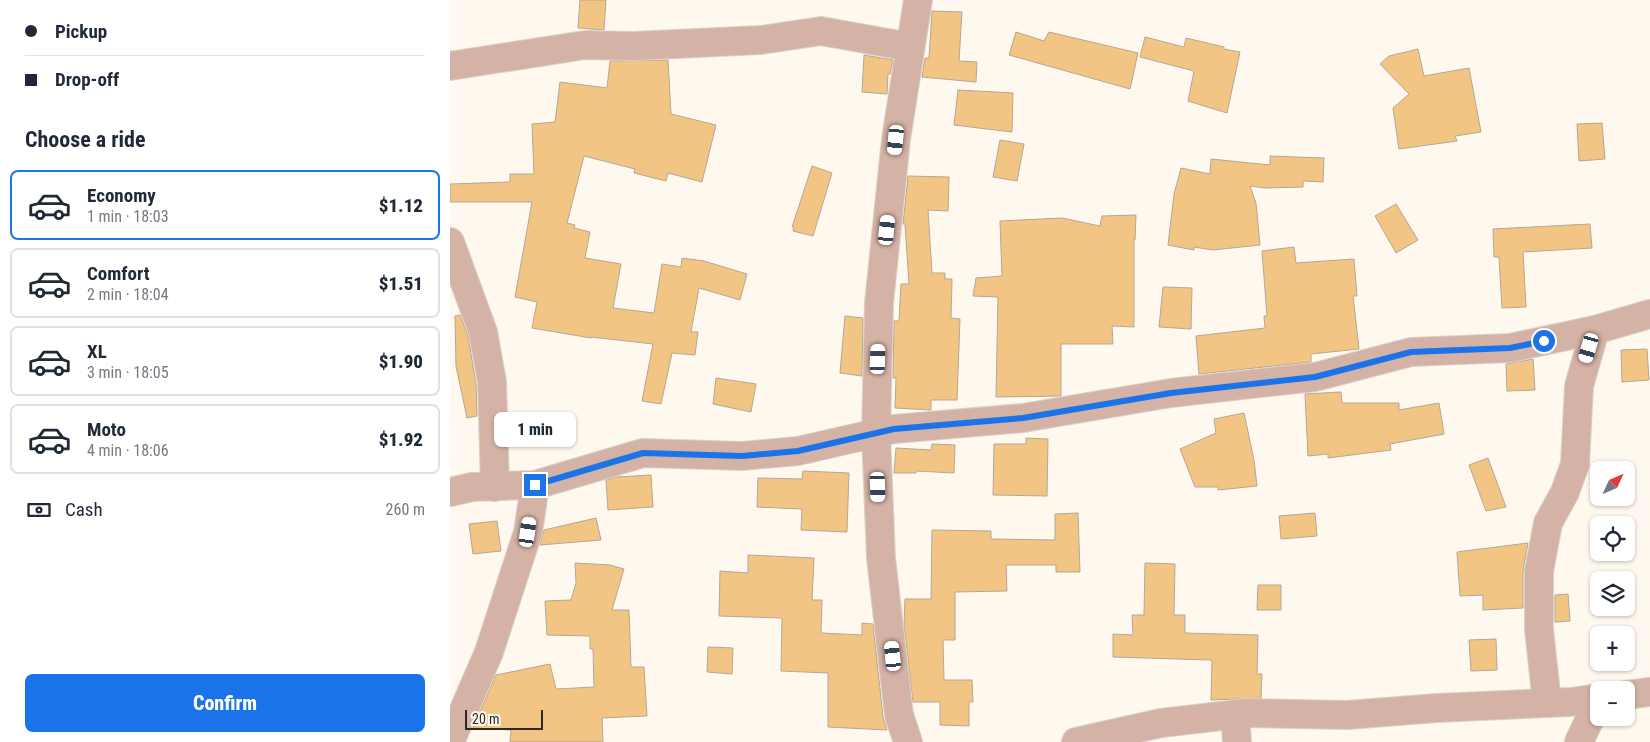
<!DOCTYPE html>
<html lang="en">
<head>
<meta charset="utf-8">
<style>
	body { margin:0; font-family:"Roboto Condensed",sans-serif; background:#f6f6f7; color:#1f2937; height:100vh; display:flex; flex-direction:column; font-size:19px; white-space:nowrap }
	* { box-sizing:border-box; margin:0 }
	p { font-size:16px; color:#747a83 }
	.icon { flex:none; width:28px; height:28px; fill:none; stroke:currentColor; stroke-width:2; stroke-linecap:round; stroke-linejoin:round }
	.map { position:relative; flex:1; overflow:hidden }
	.side { display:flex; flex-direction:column; background:#fff; width:450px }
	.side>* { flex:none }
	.banner { display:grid; align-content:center; height:110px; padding:0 25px; background:#fff }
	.needle { width:32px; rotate:46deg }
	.fabs { position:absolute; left:1140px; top:461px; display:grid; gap:10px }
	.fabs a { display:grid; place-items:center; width:45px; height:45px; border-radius:8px; background:#fff; box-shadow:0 1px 4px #0004; font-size:25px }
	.scale { position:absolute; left:15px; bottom:12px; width:78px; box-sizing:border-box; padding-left:5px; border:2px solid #2f2921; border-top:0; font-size:14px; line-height:18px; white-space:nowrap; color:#2f2921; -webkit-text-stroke:4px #fef8ef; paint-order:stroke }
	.end { position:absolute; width:22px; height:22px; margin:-11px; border:6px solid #1a73e8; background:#fff; box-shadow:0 0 0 2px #fff }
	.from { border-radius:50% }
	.bubble { position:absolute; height:35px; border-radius:8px; background:#fff; box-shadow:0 1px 4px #0004; font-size:16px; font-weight:800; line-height:35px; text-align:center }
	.car { position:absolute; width:15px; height:30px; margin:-15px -8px; border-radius:6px; box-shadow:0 0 4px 1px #0007; background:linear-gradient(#fff 24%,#345 0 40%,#fff 0 76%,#345 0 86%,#fff 0) }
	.banner b { display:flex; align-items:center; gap:18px; height:48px; font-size:19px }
	.banner b+b { border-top:1px solid #e0e1e3 }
	.banner i { width:12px; height:12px; background:#1f2937 }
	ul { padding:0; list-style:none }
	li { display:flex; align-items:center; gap:15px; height:70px; margin:0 10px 8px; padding:0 15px; border:2px solid #e0e1e3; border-radius:8px }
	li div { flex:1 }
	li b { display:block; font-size:19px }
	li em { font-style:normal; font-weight:800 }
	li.selected { border-color:#1a73e8 }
	li>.icon { width:45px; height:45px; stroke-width:1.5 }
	h2 { padding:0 25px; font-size:22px; line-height:60px }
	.pay { display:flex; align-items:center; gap:12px; height:55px; padding:0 25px; font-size:19px }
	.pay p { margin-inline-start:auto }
	.primary-button { display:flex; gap:10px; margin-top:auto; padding:10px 25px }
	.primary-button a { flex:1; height:58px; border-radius:8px; background:#1a73e8; color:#fff; font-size:20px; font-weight:800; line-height:58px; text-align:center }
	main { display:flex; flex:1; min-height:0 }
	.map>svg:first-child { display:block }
	.building { fill:#f3c585; stroke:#b6a793 }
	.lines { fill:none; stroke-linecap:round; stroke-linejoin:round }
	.minor-casing { stroke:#d9d3ca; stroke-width:30 }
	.minor { stroke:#d4b2a5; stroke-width:28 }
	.route { stroke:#1a73e8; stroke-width:6 }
</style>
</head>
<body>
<main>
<section class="side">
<div class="banner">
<b><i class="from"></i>Pickup</b>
<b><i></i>Drop-off</b>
</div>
<h2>Choose a ride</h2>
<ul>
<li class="selected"><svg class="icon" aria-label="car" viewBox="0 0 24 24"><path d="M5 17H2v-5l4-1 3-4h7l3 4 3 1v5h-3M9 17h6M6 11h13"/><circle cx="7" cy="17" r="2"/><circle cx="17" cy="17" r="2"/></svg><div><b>Economy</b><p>1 min · 18:03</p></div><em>$1.12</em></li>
<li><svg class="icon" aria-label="car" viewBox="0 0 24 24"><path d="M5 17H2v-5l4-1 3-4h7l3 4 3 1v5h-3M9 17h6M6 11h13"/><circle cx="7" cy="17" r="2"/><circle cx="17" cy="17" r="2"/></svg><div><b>Comfort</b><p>2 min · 18:04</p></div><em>$1.51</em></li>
<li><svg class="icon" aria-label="car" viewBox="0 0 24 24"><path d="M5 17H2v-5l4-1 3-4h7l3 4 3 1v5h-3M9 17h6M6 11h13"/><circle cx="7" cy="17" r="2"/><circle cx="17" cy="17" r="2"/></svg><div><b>XL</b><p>3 min · 18:05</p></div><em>$1.90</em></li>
<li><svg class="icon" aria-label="car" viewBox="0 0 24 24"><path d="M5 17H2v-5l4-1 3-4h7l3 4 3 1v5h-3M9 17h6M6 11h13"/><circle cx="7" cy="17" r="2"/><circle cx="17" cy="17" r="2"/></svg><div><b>Moto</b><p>4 min · 18:06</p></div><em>$1.92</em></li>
</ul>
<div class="pay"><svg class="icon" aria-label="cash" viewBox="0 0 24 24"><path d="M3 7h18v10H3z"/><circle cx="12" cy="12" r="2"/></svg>Cash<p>260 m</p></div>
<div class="primary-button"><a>Confirm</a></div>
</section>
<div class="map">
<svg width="1200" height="742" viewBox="0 0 1200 742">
	<rect width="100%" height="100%" fill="#fef8ef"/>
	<g class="building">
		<path d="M130 0H156L154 30 128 28Z"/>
		<path d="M482 11 512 12 509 61 527 62 526 82 472 77 475 58H479Z"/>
		<path d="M566 32 594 41 599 32 688 53 680 89 559 55Z"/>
		<path d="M695 37 734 47 736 38 774 47V49L790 52 777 113 738 101 744 71 690 57Z"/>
		<path d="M968 49 974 76 1019 68 1031 132 1005 136 1007 141 949 149 943 108 959 94 930 64 939 56Z"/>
		<path d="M414 55 443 60 440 74H438L437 94 412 92Z"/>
		<path d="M218 60 221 114 266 125 252 182 218 173 216 181 184 173 185 169 134 156 117 223 125 225 124 228 140 232 135 258 171 264 163 308 204 313 212 264 231 267 232 258 254 261 297 274 290 300 249 288 241 332H248L245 355 222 353 211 404 192 401 203 344 141 337V338L82 328 87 302 65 297 82 202H0V184L60 182V174H84L82 124 105 122 110 82 157 88 160 61Z"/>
		<path d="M508 90 563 93 562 132 504 125Z"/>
		<path d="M1152 123 1155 159 1129 161 1127 124Z"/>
		<path d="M550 140 574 144 567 181 543 177Z"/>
		<path d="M820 156 874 158 873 182 853 181V187L815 188 800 186 806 203 810 245 763 250 744 247V250L718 245 724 194 731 168 760 174 761 159 820 165Z"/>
		<path d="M362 166 382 173 363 236 343 231 344 227H342Z"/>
		<path d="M458 176 499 177 498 211 478 210 482 273H495V279H502L501 318 510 319 507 400H481V410L445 408 446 378H443L444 321H449L451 284H459L455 224H453Z"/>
		<path d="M946 204 968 240 946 253 925 216Z"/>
		<path d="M686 215 685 240 684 239V327L662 326 663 344H611V396L546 397 548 297 523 296 526 278 552 276 550 221 612 218 650 226 652 216Z"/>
		<path d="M1140 224 1142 248 1073 252 1076 307 1052 308 1049 257H1044L1043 229Z"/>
		<path d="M844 247 846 263 904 259 907 296H903L909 349 861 354V362L749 374 746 336 815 328 814 316H817L812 251Z"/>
		<path d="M713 287 742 288 741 329 709 327Z"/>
		<path d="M10 315 18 336 26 384 27 416 17 418 6 366 5 316Z"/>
		<path d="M395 316 413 318 412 376 390 373Z"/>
		<path d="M1197 349 1199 380 1172 382 1171 350Z"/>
		<path d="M1083 359 1085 390 1057 391 1056 364Z"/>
		<path d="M266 378 306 384 301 412 263 404Z"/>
		<path d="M891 392 892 403H949V410L989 403 994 434 940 444 941 450 878 458V454L858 456 855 394Z"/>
		<path d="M794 413 804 460 807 486 768 490V487H745L730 449 766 433 764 419Z"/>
		<path d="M576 438 598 439 597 496 543 495 544 444H576Z"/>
		<path d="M482 444 505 445 504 473 466 471V473H444L446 448 481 450Z"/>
		<path d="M1038 458 1056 507 1036 511 1019 465Z"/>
		<path d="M353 471 399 473 397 532 351 530 352 509 307 507 308 478 352 479Z"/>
		<path d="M201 475 203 507 158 510 156 480 166 477Z"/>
		<path d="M628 513 630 572H606V565H556L557 591 505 592V640H493L494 680H522L523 702H519V726L490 725V702H463L454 625 455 599H481L482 530 541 531V539L605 540V514Z"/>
		<path d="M865 513 867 536 831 539 829 516Z"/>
		<path d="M146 518 151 540 90 545 94 530Z"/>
		<path d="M47 521 51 551 23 554 19 524Z"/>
		<path d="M1078 543 1073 571V608L1033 610V595L1010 596 1007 552Z"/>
		<path d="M298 555 364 558 362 600H372L371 633 412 635V623L423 624 433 717 437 730 378 727V673L331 671 332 618 269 616 270 571 298 573Z"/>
		<path d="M125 563 160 565 174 569 162 610H179L181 667H194L197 716 152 718 153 742H60L61 730 23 728 46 675 100 664 106 689 144 687 143 649H140V636L97 635 95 601 121 600 126 583Z"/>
		<path d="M695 563 725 564 724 615H735V633L808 635 807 674H812L811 698 761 700 762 661 760 660 663 657V634L683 635 682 615H694Z"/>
		<path d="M808 585H831V610H807Z"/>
		<path d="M1118 594 1120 621 1105 622V595Z"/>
		<path d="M1046 639 1047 670 1021 671 1019 640Z"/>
		<path d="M258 647 283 648 282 674 257 672Z"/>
	</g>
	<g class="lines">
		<g class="minor-casing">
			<g id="minor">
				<path d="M0 66 135 45 183 46 311 40 371 31 460 47"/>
				<path d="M0 242 33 332 42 382 45 487"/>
				<path d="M0 492 22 487 85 485 193 453 292 456 348 451 444 429 573 418 721 393 865 377 961 352 1060 348 1145 330 1200 314"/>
				<path d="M1176 695 1200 692"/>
				<path d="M1097 703 1089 629V571L1098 523 1115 492 1125 464 1129 386 1145 330"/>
				<path d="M785 714 787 742"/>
				<path d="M0 742 39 652 78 532 85 485"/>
				<path d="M458 742 449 715 431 558 426 434 429 303 446 139 468 0"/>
				<path d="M626 742 711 723 797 713 897 715 987 708 1120 702 1149 698"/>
				<path d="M1129 742 1149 699"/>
			</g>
		</g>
		<use href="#minor" class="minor"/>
	</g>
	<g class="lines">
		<path class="route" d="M85 485 193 453 292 456 348 451 444 429 573 418 721 393 865 377 961 352 1060 348 1094 341"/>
	</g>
</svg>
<div class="fabs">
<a><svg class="needle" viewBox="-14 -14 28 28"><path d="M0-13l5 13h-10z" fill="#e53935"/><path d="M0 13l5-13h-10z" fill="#747a83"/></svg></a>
<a><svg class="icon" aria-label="locate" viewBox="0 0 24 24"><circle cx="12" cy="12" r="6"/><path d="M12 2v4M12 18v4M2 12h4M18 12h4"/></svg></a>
<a><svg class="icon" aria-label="layers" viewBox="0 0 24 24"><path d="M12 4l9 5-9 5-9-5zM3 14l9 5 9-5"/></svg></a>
<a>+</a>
<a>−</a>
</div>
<div class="scale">20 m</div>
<i class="end from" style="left:1094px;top:341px"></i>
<i class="end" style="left:85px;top:485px"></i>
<div class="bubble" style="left:44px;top:412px;width:82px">1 min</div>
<i class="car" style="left:446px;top:140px;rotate:186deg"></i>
<i class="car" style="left:437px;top:230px;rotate:6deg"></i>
<i class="car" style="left:1139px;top:348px;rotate:196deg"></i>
<i class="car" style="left:428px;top:359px;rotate:2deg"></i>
<i class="car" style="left:428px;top:487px;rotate:178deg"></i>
<i class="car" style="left:78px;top:532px;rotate:8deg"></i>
<i class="car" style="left:443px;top:656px;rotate:354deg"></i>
</div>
</main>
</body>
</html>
